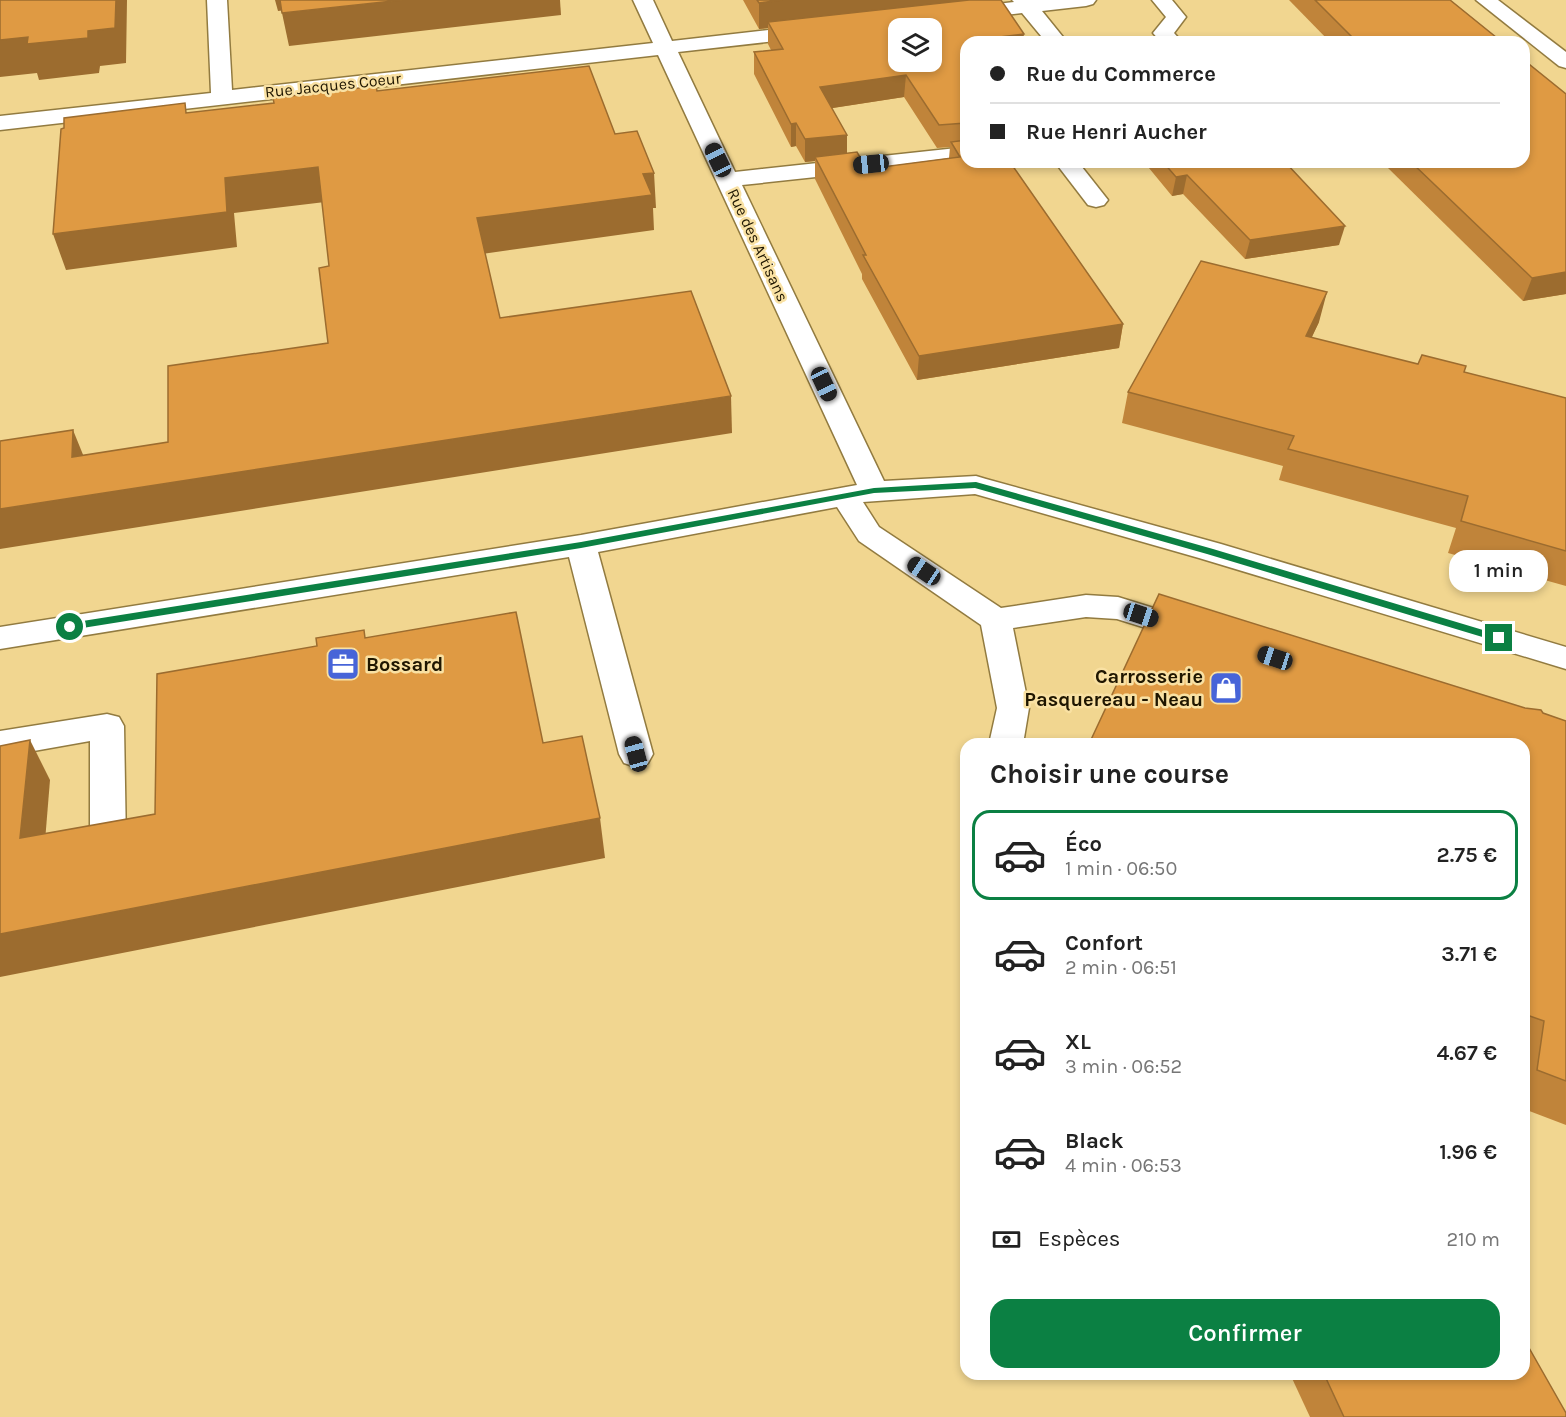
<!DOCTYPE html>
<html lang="fr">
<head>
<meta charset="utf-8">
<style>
	body { margin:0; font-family:Karla,sans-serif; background:#f2f2f2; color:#222; height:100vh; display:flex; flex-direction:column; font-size:22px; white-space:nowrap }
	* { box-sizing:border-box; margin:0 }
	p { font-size:20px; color:#767676 }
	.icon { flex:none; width:33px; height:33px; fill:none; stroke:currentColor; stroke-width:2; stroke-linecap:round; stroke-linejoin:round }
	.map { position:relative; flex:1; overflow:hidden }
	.panel { position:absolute; left:960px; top:738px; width:570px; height:642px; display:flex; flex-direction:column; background:#fff; border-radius:18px; box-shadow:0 3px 9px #0003 }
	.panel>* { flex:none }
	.hud { position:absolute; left:960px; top:36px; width:570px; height:132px; border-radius:18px; box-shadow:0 3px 9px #0003; display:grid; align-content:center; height:132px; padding:0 30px; background:#fff }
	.tools { position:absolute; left:888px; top:18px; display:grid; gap:12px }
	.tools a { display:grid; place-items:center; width:54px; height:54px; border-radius:12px; background:#fff; box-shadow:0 3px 9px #0003; font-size:30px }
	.end { position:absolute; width:27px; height:27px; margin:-14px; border:8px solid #0b8043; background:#fff; box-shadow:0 0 0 3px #fff }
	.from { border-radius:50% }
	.bubble { position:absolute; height:42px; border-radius:18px; background:#fff; box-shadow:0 3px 9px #0003; font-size:20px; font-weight:600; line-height:42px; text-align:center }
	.car { position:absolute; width:18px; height:36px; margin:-18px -9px; border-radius:8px; box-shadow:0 0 4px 2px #0007; background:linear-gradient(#222 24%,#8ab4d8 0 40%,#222 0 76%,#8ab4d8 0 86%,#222 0) }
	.hud b { display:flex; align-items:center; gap:21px; height:57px; font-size:22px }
	.hud b+b { border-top:2px solid #e0e0e0 }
	.hud i { width:15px; height:15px; background:#222 }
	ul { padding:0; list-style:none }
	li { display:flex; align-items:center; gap:18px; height:90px; margin:0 12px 9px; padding:0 18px; border:3px solid transparent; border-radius:18px }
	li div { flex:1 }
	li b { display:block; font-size:22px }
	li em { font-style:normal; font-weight:600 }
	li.selected { border-color:#0b8043 }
	li>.icon { width:54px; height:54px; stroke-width:1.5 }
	h2 { padding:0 30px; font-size:27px; line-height:72px }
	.pay { display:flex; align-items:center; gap:15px; height:66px; padding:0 30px; font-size:22px }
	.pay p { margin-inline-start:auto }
	.action { display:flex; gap:12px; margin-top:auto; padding:12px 30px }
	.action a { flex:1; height:69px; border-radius:18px; background:#0b8043; color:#fff; font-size:24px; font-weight:600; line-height:69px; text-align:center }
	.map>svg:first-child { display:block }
	.built { fill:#f1d690; fill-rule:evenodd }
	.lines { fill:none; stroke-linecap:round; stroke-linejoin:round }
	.minor-casing { stroke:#927b40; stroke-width:3 }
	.minor { fill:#fff; fill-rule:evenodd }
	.wall { fill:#c0843a; fill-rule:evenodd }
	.shaded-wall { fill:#9c6c2f }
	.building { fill:#df9a43; stroke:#9c6c2f; stroke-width:1.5; fill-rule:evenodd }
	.route { fill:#0b8043 }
	.labels { text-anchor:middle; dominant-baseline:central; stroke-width:5; stroke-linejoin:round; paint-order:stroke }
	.far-street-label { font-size:16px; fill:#1f1600; stroke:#f9e1a3 }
	.poi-label { font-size:20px; font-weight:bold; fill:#1f1600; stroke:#f9e1a3; text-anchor:start }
</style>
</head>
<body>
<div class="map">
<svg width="1566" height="1417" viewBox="0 0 1566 1417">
	<rect width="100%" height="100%" fill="#f9e1a3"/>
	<path class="built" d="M0 0H1566V1417H0ZM898 28H932V62H898ZM966 42H1524V162H966ZM966 744H1524V1374H966Z"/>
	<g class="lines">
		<g class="minor-casing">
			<g id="minor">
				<path d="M207 0H227L232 90 653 43 633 0H653L672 41 812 25 819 27 822 31 819 35 812 37 678 52 735 172 966 147V161L742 185 884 481 976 476 986 479 1221 544 1566 647V669L1199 558 975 494 863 502 879 527 1001 608 1086 595 1118 597 1202 623 1207 631 1202 639 1191 642 1117 619 1086 617 1013 628 1029 708 1023 744H989L997 708 981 625 859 541 837 507 598 552 653 754 648 763 636 767 624 763 619 754 569 557 0 649V627L581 535 857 485 658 55 0 130V116L211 93Z"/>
				<path d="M1012 0H1096L1093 4 1086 6 1042 11 1067 42H1046L1022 13 962 20 955 18 952 14 955 10 962 8 1014 2Z"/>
				<path d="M1152 0H1172L1186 17 1174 33 1182 42H1161L1153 33 1166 17Z"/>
				<path d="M1476 0H1498L1566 52V68L1559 66Z"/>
				<path d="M1055 162H1078L1108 200 1104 205 1096 207 1088 205Z"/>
				<path d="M107 714 119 717 124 726 126 844 121 854 108 858 95 854 90 844V741L0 757V731Z"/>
			</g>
		</g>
		<use href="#minor" class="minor"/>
	</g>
	<g class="wall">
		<path d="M743 0H1001L966 42V162L1123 324 1119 348 917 380 862 279V274L815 179V161L805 162 796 146 791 147 754 74V52L771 50 768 44V28L759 29ZM904 97 937 148 950 147 949 158 867 169 847 153 832 108Z"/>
		<path d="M1289 0H1450L1502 42H1330Z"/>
		<path d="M1144 162H1285L1339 245 1245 259 1183 194 1172 196Z"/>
		<path d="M1388 162H1524L1566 294 1523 301 1387 167Z"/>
		<path d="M1319 322 1311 338 1418 364 1464 372 1566 398V586L1448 553 1456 528 1279 480 1283 466 1122 423 1128 392Z"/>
		<path d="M1543 713 1566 721V1125L1524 1109V744Z"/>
		<path d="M1290 1374H1524L1566 1417H1310Z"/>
	</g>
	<g class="shaded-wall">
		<path d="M116 0H127L126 63 100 66 99 73 39 80 37 73 0 77V40Z"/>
		<path d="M275 0H283L286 10 278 11Z"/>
		<path d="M402 0H560L561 15 289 46 282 13Z"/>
		<path d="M782 0H986L768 22V28L759 29V3Z"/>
		<path d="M1024 34 1023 42H998L999 37Z"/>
		<path d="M906 75 904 97 820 110V87Z"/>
		<path d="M796 123V146L791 147V124Z"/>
		<path d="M847 135V158L815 157V161L805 162V139Z"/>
		<path d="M318 167 325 202 234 213 237 247 66 270 53 234 225 178Z"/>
		<path d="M654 173 656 208H653L654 230 482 254 477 218 643 174Z"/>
		<path d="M1187 175 1183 194 1172 196 1176 177Z"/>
		<path d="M1345 226 1339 245 1245 259 1250 240Z"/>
		<path d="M1566 272V294L1523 301 1532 278Z"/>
		<path d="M1327 292 1319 322 1298 367 1306 336Z"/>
		<path d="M1123 324 1119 348 917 380 919 356Z"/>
		<path d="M731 396 732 433 0 549V509Z"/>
		<path d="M73 430 88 467 72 457Z"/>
		<path d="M30 740 50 780 42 878 20 838Z"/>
		<path d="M600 818 605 858 0 977V934Z"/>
	</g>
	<g class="building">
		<path d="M0 0H116L115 28 88 31V38L27 44 28 37 0 40Z"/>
		<path d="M280 0H402L282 13Z"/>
		<path d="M757 0H782L759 3Z"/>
		<path d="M969 0H1001L1024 34 999 37 1003 42H966V123L939 125 906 75 820 87 847 135 805 139 796 123 791 124 754 52 783 49 768 22ZM898 28H932V62H898Z"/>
		<path d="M1315 0H1450L1502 42H1357Z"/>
		<path d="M1524 60 1566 94V272L1532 278 1411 162H1524Z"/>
		<path d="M589 66 615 134 637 131 654 173 643 174 652 195 477 218 500 318 691 291 731 396 0 509V441L73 430 72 457 168 442V366L328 343 319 268 329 266 318 167 225 178 227 212 53 234 61 129 64 128V118L185 103 186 113 274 103 273 98 376 86 377 91Z"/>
		<path d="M966 140V162H1010L1123 324 919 356 863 255H866L815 157 857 152 867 169 960 157 951 142Z"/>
		<path d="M1163 162H1285L1345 226 1250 240 1187 175 1176 177Z"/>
		<path d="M1201 261 1327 292 1306 336 1418 364 1422 355 1466 366 1464 372 1566 398V551L1461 521 1468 496 1288 449 1294 436 1128 392Z"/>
		<path d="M1159 594 1525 708 1541 710 1543 713 1566 721V1081L1537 1070 1544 1021 1524 1014V744H1089Z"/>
		<path d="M516 612 543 743 582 736 600 818 0 934V746L30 740 20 838 155 814 157 674 317 646 316 638 364 630 365 638Z"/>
		<path d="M1524 1339 1566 1413V1417H1344L1324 1374H1524Z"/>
	</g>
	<path class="route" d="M976 482 1213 549 1503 636 1504 638 1499 642 1207 554 975 488 874 493 581 548 70 630 65 627 70 623 581 542 874 488Z"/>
	<defs>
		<g id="office-square" transform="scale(1.725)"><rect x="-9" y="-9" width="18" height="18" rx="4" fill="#4764d8" stroke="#f9e1a3"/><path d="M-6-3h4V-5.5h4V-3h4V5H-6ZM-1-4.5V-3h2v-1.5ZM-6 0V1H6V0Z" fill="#fff"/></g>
		<g id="shop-square" transform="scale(1.725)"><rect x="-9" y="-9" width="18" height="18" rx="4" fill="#4764d8" stroke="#f9e1a3"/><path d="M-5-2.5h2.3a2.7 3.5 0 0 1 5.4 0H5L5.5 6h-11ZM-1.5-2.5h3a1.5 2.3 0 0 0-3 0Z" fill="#fff"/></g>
	</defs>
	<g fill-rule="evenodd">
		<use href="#office-square" x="343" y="664"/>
		<use href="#shop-square" x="1226" y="688"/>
	</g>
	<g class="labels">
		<g class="far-street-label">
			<text transform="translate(333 85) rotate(-6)">Rue Jacques Coeur</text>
			<text transform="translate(758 245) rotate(65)">Rue des Artisans</text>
		</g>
		<g class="poi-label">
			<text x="366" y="664">Bossard</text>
			<text x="1203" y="676" text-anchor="end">Carrosserie<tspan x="1203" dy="23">Pasquereau - Neau</tspan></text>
		</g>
	</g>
</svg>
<div class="tools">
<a><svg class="icon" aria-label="layers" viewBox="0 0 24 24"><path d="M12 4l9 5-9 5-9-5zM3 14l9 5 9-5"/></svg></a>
</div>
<i class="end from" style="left:70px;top:627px"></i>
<i class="end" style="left:1499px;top:638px"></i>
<div class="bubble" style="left:1449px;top:550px;width:99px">1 min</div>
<i class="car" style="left:718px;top:160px;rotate:334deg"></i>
<i class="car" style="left:871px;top:164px;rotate:264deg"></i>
<i class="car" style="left:824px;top:384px;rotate:155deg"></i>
<i class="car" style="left:924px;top:571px;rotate:304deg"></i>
<i class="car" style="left:1141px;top:615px;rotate:108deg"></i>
<i class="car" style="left:1275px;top:658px;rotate:288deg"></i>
<i class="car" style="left:636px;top:754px;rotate:345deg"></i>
<div class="hud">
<b><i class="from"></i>Rue du Commerce</b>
<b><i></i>Rue Henri Aucher</b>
</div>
<section class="panel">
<h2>Choisir une course</h2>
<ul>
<li class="selected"><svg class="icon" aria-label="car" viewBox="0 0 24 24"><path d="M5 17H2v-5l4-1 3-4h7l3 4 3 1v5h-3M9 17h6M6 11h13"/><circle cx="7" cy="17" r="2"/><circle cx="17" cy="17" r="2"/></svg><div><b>Éco</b><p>1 min · 06:50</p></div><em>2.75 €</em></li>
<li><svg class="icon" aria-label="car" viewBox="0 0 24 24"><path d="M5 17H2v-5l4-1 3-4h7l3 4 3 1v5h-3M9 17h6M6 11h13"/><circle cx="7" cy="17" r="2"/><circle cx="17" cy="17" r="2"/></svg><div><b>Confort</b><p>2 min · 06:51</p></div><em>3.71 €</em></li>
<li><svg class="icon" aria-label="car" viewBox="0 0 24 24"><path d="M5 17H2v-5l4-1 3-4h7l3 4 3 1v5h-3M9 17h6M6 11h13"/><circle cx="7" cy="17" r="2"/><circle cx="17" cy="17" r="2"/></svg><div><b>XL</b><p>3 min · 06:52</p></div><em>4.67 €</em></li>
<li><svg class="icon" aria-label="car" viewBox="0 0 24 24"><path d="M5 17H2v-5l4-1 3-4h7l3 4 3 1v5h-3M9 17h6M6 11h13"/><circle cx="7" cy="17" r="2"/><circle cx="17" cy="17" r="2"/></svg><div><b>Black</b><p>4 min · 06:53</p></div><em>1.96 €</em></li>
</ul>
<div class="pay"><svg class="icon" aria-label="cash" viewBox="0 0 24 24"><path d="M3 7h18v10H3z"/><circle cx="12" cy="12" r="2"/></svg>Espèces<p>210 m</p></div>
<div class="action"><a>Confirmer</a></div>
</section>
</div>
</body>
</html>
